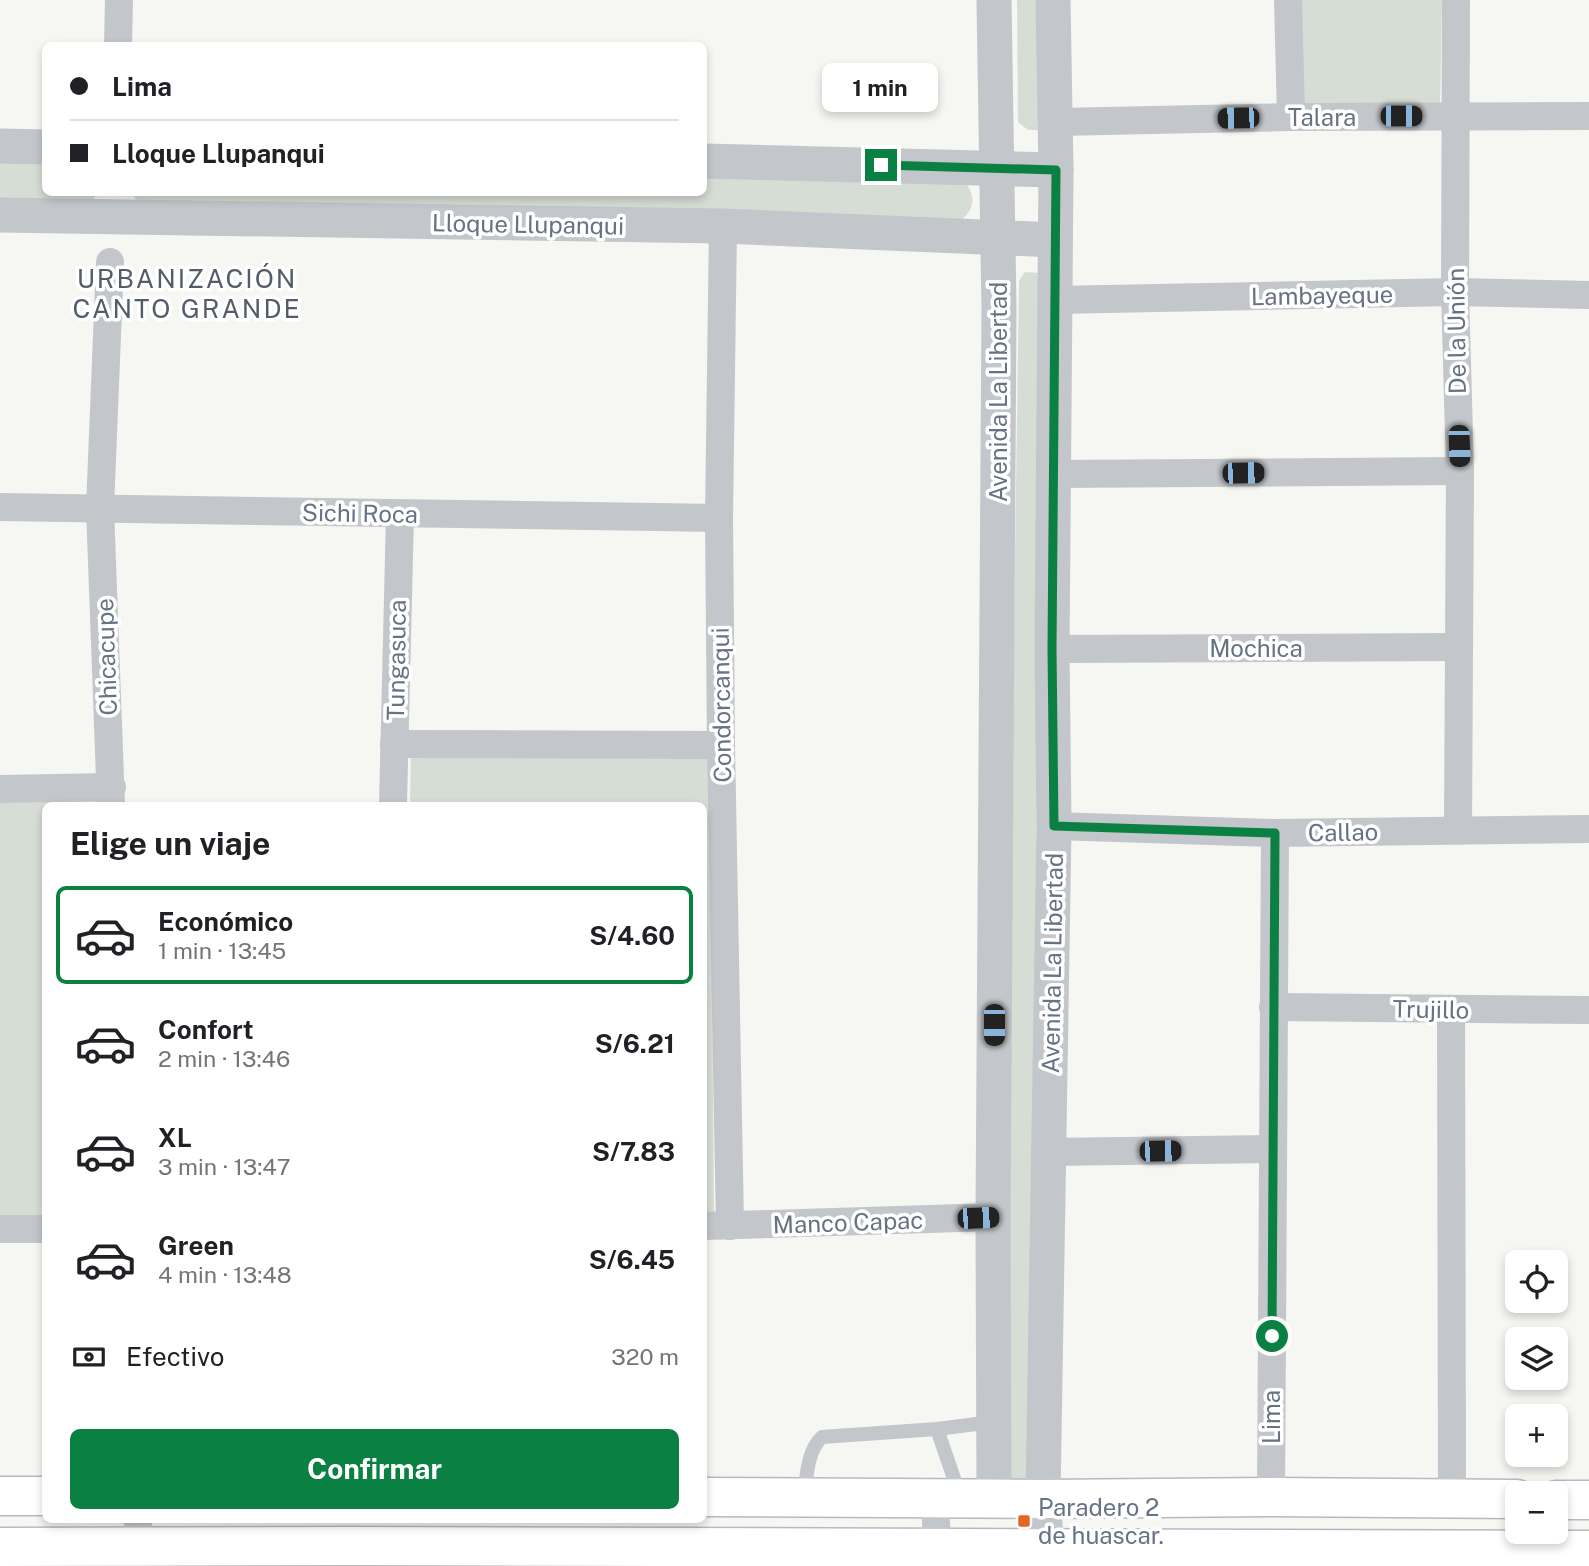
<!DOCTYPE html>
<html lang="es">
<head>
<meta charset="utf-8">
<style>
	body { margin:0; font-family:"Public Sans",sans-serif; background:#f6f6f6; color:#202124; height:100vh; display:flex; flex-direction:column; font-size:26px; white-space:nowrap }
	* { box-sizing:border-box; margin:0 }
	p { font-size:23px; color:#757577 }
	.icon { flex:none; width:38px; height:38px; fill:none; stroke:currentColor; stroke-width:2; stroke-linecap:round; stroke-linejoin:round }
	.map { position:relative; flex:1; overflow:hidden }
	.drawer { position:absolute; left:42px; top:802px; width:665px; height:721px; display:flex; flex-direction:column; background:#fff; border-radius:10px; box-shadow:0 4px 10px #0003 }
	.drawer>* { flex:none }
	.hud { position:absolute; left:42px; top:42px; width:665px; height:154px; border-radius:10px; box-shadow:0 4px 10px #0003; display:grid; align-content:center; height:154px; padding:0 28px; background:#fff }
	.tools { position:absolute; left:1505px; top:1250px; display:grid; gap:14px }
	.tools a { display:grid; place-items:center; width:63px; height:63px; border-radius:10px; background:#fff; box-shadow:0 4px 10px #0003; font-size:35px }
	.end { position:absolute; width:32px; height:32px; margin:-16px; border:9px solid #0b8043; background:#fff; box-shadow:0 0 0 4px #fff }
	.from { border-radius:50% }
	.bubble { position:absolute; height:49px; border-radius:10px; background:#fff; box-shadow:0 4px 10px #0003; font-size:23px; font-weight:700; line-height:49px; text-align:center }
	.car { position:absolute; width:21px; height:42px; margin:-21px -10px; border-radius:9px; box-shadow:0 0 5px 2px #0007; background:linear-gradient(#222 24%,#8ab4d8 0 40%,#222 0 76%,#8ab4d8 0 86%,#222 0) }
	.hud b { display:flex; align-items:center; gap:24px; height:66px; font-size:26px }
	.hud b+b { border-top:2px solid #e0e0e0 }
	.hud i { width:18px; height:18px; background:#202124 }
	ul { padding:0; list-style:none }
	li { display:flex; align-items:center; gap:21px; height:98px; margin:0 14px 10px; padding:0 14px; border:4px solid transparent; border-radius:10px }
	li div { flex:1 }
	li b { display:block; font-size:26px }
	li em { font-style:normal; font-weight:700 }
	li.active { border-color:#0b8043 }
	li>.icon { width:63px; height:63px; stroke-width:1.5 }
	h2 { padding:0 28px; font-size:32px; line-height:84px }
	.pay { display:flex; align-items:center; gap:18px; height:77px; padding:0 28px; font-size:26px }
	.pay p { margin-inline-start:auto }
	.cta { display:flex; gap:14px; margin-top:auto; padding:14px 28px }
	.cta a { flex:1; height:80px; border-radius:10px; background:#0b8043; color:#fff; font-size:28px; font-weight:700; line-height:80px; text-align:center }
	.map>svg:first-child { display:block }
	.green { fill:#d6ddd4 }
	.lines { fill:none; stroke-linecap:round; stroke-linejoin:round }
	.secondary-casing { stroke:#b6babf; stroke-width:41 }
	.service { stroke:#c3c6ca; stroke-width:14 }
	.minor { stroke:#c3c6ca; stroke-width:28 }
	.tertiary { stroke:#c3c6ca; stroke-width:35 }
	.secondary { stroke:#fff; stroke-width:38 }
	.route { stroke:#0b8043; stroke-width:9 }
	.poi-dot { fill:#e36625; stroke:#fff; stroke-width:2.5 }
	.labels { text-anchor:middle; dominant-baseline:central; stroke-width:7; stroke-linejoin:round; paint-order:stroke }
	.street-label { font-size:24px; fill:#657384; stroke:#fff }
	.poi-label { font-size:24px; fill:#657384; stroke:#fff; text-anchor:start }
	.neighbourhood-label { font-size:26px; letter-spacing:2px; fill:#535d69; stroke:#fff }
</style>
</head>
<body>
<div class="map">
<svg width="1589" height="1566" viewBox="0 0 1589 1566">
	<rect width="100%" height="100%" fill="#f6f6f2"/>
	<g class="green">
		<path d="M1017 0H1043L1040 130H1028L1018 122Z"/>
		<path d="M1299 0H1442L1440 107 1301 106Z"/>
		<path d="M0 155 45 156 46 192 98 193 93 199 0 198Z"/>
		<path d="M704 172 961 177C976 194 977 208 959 222L136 200 133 193 704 192Z"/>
		<path d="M1025 272 1041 273 1031 1479H1010L1002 1472 1019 281Z"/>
		<path d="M411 751 710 753 714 1213H704V805H410Z"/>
		<path d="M100 798V805H46L45 1219 0 1218V800Z"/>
	</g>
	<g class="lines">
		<g class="secondary-casing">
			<g id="secondary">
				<path d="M0 1496H46"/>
				<path d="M704 1497 1043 1499 1271 1497 1517 1499"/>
				<path d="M1556 1500H1589"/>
				<path d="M0 1547 350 1546 1589 1550"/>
			</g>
		</g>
		<g class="service">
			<path d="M937 1429 960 1496"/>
			<path d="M804 1495C807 1476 807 1451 822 1437L937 1429 992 1422"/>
		</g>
		<g class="minor">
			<path d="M1288 0 1291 117"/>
			<path d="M1456 0 1455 292 1460 471 1458 830"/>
			<path d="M118 46 119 0"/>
			<path d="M1056 122 1291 117 1589 116"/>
			<path d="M723 226 719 518 721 745 730 1226"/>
			<path d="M110 262 100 508 111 805"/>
			<path d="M1055 300 1455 292 1589 295"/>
			<path d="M1054 474 1460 471"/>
			<path d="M0 507 719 518"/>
			<path d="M1052 649 1459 647"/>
			<path d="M394 744 721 745"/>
			<path d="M0 789 112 787"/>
			<path d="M393 805 400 514"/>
			<path d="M1054 826 1275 833 1589 829"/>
			<path d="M1273 1007 1589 1010"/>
			<path d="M1451 1009 1452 1499"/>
			<path d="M1048 1152 1272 1149"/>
			<path d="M704 1226 993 1217"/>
			<path d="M0 1229H46"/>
			<path d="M935 1497 938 1566"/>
			<path d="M1271 1497 1275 833"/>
			<path d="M137 1566 138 1519"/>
		</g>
		<g class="tertiary">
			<path d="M994 0 999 309 993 1217 994 1498"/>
			<path d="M0 146 46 147"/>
			<path d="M704 161 1056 170"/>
			<path d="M0 215 723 226 1055 240"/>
			<path d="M1047 1549 1043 1499 1054 826 1052 649 1056 170 1053 0"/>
		</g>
		<use href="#secondary" class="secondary"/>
	</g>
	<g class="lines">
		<path class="route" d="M881 165 1056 170 1052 649 1054 826 1275 833 1272 1336"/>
	</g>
	<rect class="poi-dot" x="1017" y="1514" width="14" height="14" rx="3.5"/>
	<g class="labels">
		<g class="street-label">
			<text x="1322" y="117">Talara</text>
			<text transform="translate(528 224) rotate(1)">Lloque Llupanqui</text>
			<text transform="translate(1322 295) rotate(-1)">Lambayeque</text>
			<text transform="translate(1456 331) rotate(-91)">De la Unión</text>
			<text transform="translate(998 392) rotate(-90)">Avenida La Libertad</text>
			<text transform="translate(360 513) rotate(1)">Sichi Roca</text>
			<text x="1256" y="648">Mochica</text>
			<text transform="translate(106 657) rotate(-92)">Chicacupe</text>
			<text transform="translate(396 660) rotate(-89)">Tungasuca</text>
			<text transform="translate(721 705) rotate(-91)">Condorcanqui</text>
			<text transform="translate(1343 832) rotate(-1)">Callao</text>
			<text transform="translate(1052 963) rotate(-89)">Avenida La Libertad</text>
			<text transform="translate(1431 1009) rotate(1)">Trujillo</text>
			<text transform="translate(848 1222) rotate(-2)">Manco Capac</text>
			<text transform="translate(1271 1417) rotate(-90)">Lima</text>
		</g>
		<g class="poi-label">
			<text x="1038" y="1507">Paradero 2<tspan x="1038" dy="28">de huascar.</tspan></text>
		</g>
		<g class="neighbourhood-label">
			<text x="187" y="278">URBANIZACIÓN<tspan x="187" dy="30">CANTO GRANDE</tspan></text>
		</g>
	</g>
</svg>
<div class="tools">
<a><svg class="icon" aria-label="locate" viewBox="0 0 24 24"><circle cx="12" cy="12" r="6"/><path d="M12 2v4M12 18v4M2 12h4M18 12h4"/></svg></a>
<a><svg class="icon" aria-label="layers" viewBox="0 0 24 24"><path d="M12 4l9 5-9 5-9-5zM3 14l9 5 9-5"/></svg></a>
<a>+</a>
<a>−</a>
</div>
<i class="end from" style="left:1272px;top:1336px"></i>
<i class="end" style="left:881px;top:165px"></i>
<div class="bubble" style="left:822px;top:63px;width:116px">1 min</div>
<i class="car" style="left:1401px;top:116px;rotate:90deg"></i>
<i class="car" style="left:1238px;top:118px;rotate:269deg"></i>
<i class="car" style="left:1459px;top:446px;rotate:178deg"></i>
<i class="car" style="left:1243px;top:473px;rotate:89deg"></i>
<i class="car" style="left:994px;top:1025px;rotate:180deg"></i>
<i class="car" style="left:1160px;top:1151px;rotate:89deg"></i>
<i class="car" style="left:978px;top:1218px;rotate:88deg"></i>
<div class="hud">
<b><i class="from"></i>Lima</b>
<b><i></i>Lloque Llupanqui</b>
</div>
<section class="drawer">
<h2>Elige un viaje</h2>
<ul>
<li class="active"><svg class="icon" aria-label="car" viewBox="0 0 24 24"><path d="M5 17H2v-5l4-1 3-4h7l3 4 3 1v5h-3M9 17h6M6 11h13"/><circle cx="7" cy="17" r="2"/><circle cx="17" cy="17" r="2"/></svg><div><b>Económico</b><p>1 min · 13:45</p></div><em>S/4.60</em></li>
<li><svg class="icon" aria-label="car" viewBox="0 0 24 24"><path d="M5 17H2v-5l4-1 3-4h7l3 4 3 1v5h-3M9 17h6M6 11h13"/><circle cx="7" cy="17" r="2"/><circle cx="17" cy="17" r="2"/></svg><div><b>Confort</b><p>2 min · 13:46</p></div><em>S/6.21</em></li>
<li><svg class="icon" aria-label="car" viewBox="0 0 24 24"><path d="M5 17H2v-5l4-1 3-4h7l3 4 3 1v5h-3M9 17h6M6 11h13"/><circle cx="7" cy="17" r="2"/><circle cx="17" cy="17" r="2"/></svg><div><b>XL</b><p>3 min · 13:47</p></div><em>S/7.83</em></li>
<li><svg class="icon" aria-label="car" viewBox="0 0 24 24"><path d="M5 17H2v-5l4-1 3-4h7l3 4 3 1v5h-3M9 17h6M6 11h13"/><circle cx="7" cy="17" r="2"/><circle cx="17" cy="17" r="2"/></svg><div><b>Green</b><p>4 min · 13:48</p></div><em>S/6.45</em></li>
</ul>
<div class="pay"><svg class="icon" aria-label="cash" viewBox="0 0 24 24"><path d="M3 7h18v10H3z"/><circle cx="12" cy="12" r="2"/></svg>Efectivo<p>320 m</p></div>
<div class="cta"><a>Confirmar</a></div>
</section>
</div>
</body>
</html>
